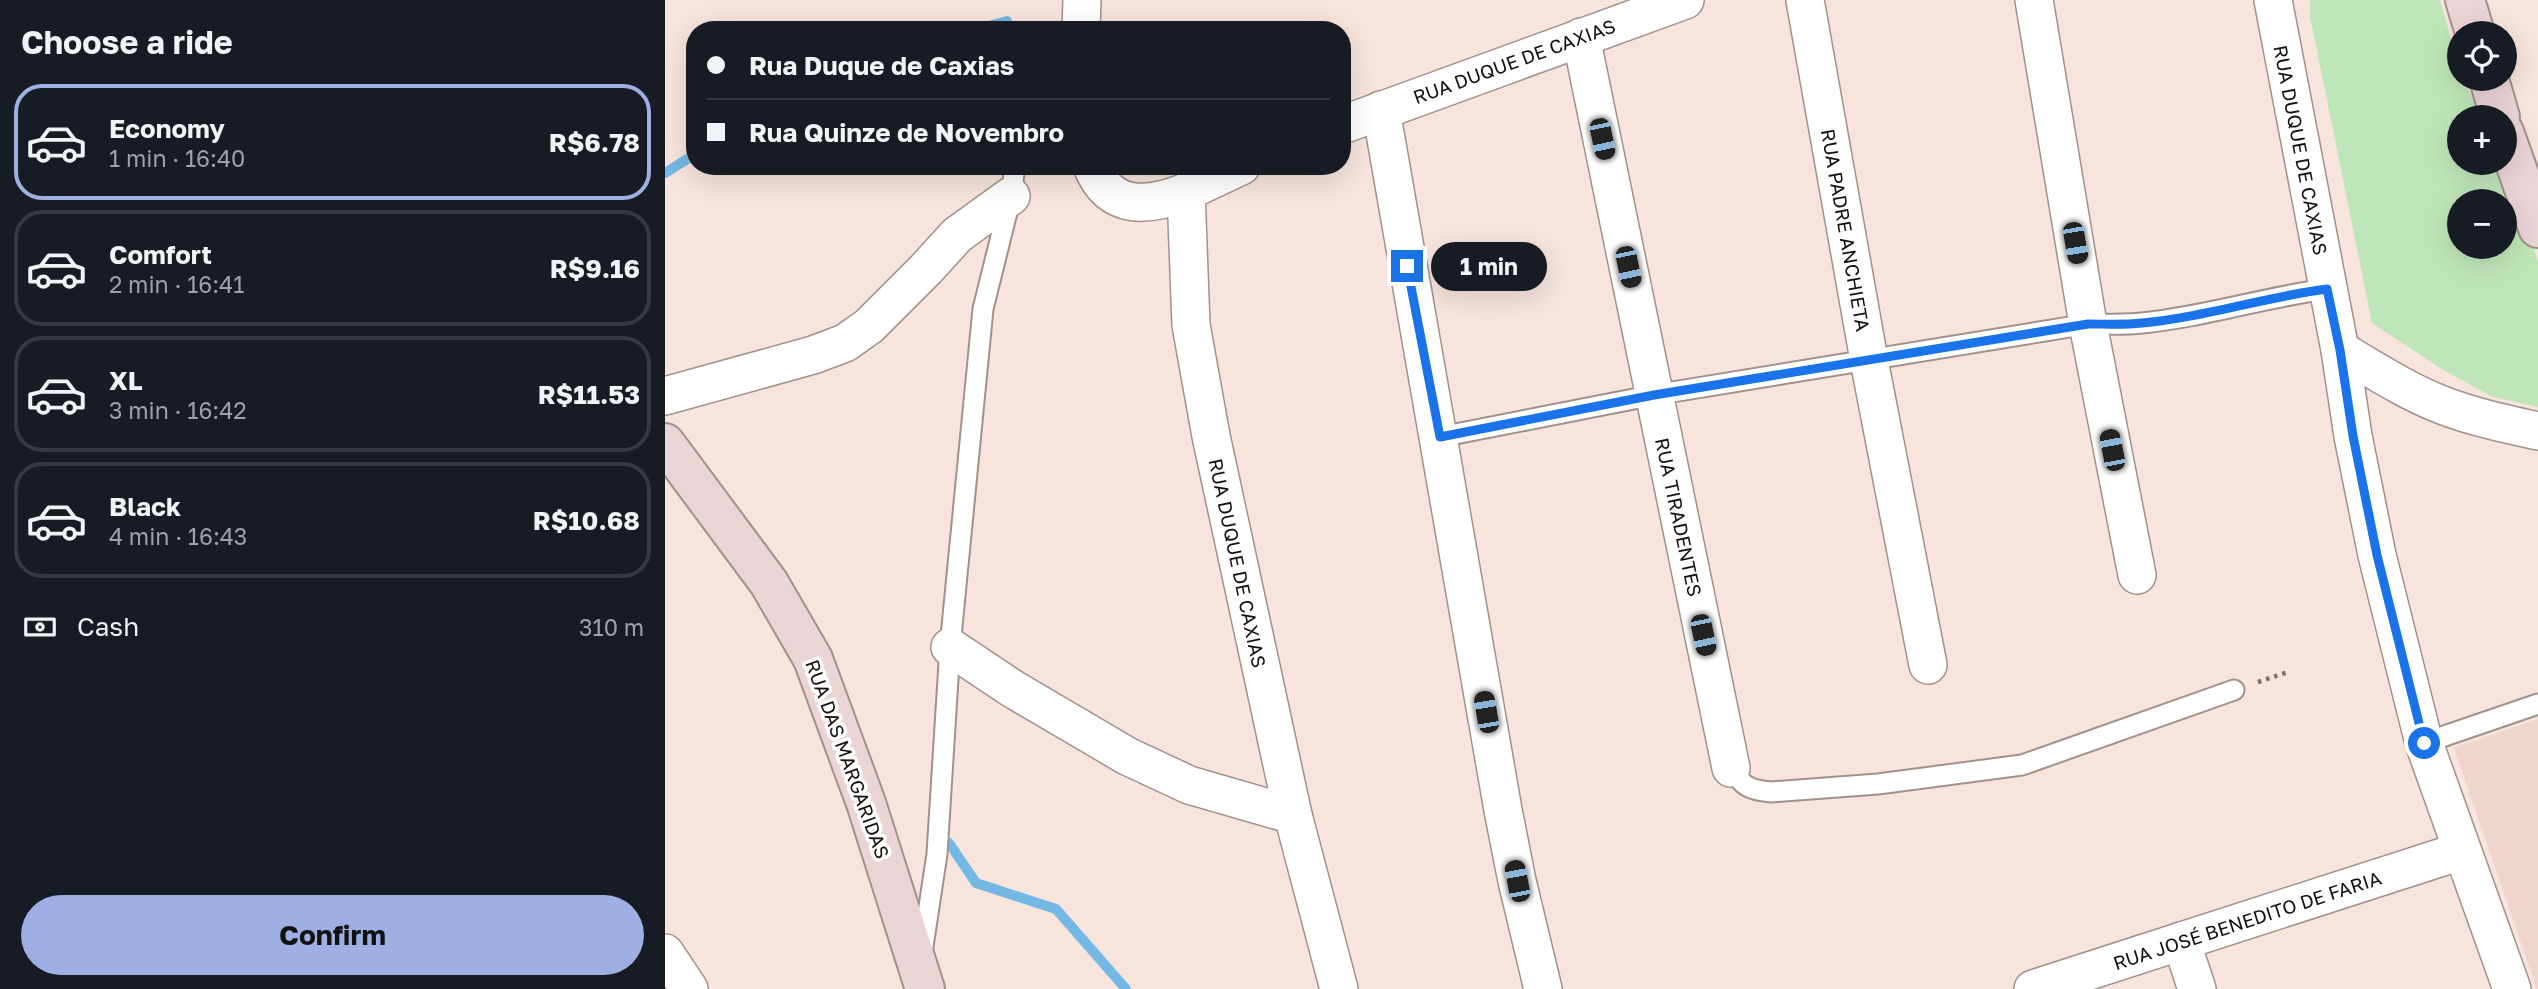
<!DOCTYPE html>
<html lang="en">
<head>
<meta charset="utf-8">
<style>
	body { margin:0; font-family:"Golos Text",sans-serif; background:#20242c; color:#f1f3f6; height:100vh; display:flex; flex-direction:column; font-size:26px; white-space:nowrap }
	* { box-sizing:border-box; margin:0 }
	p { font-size:23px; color:#9ea1a6 }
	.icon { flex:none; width:38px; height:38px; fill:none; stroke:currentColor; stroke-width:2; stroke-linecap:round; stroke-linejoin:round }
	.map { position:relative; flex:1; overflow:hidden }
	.panel { display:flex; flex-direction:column; background:#171b24; width:665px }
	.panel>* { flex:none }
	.guide { position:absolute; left:21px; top:21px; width:665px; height:154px; border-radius:28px; box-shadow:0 7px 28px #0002; display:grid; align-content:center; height:154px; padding:0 21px; background:#171b24 }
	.fabs { position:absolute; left:1782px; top:21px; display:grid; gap:14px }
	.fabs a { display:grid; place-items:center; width:70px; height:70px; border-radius:50%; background:#171b24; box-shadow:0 7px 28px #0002; font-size:35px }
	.end { position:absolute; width:32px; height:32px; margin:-16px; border:9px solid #1a73e8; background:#fff; box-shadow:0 0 0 4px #fff }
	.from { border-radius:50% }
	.bubble { position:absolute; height:49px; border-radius:24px; background:#171b24; box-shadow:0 7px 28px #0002; font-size:23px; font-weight:700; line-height:49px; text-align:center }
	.car { position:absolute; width:21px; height:42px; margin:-21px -10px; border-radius:9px; box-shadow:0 0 5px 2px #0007; background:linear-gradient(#222 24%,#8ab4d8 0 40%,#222 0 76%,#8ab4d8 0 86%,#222 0) }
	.guide b { display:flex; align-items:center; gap:24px; height:66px; font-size:26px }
	.guide b+b { border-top:2px solid #363941 }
	.guide i { width:18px; height:18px; background:#f1f3f6 }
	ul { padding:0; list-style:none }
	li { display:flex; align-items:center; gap:21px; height:116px; margin:0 14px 10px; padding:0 7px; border:4px solid #363941; border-radius:28px }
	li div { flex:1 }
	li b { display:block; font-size:26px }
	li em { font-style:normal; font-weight:700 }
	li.on { border-color:#9dafe3 }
	li>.icon { width:63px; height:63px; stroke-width:1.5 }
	h2 { padding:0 21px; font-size:32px; line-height:84px }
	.pay { display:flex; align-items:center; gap:18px; height:77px; padding:0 21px; font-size:26px }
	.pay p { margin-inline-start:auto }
	.cta { display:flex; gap:14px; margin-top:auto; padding:14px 21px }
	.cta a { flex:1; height:80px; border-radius:42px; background:#9dafe3; color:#111; font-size:28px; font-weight:700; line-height:80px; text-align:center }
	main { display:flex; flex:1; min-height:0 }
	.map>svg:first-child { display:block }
	.built { fill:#efd5cb }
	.green { fill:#bfe6b9; fill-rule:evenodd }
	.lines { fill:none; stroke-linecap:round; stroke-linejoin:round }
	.stream { stroke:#74b8e4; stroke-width:10 }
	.lane-casing { stroke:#a2918b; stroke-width:23 }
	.street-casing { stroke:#a2918b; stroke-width:40 }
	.secondary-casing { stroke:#a2918b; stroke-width:42 }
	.path { stroke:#7c716c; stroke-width:4.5; stroke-dasharray:3.5 5; stroke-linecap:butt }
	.lane { stroke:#fff; stroke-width:19 }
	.street { stroke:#fff; stroke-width:37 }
	.secondary { stroke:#ebd4d5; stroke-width:38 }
	.route { stroke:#1a73e8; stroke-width:9 }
	.labels { text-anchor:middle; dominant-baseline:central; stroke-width:7; stroke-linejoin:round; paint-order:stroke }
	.street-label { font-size:19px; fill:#15100d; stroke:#fff }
</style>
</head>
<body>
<main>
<section class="panel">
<h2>Choose a ride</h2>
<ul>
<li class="on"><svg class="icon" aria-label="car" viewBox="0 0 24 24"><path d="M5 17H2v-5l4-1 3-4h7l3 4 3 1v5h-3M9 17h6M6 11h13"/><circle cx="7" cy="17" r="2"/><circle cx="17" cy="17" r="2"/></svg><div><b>Economy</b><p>1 min · 16:40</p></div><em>R$6.78</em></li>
<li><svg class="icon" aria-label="car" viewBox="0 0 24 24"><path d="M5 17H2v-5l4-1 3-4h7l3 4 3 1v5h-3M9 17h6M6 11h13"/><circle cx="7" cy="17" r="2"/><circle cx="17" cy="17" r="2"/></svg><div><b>Comfort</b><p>2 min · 16:41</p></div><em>R$9.16</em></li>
<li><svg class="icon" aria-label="car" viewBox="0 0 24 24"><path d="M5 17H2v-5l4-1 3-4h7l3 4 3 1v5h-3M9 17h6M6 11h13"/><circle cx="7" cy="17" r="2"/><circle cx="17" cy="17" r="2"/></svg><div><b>XL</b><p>3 min · 16:42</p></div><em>R$11.53</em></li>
<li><svg class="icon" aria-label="car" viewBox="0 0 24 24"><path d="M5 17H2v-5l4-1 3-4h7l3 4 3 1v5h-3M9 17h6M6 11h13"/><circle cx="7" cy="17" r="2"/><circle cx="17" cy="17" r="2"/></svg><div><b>Black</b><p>4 min · 16:43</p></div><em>R$10.68</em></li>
</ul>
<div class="pay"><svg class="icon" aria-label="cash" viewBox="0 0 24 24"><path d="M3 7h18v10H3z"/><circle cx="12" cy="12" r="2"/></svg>Cash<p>310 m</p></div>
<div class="cta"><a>Confirm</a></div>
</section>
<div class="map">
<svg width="1873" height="989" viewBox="0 0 1873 989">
	<rect width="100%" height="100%" fill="#f6e4dd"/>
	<path class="built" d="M1873 719V989H1872L1789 748Z"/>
	<path class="green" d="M1645 0H1775L1794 67V79H1799L1815 117H1794V163H1834L1863 229 1873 262V407L1826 396 1775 368 1707 323 1645 16ZM1794 201H1839V247H1794Z"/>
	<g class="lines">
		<g class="stream">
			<path d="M309 30 342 21"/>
			<path d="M0 173 30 154"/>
			<path d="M284 843 311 883 391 909 461 989"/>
		</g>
		<g class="lane-casing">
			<g id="lane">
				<path d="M775 437 989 395 1423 324C1441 324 1459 325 1477 323 1540 317 1600 297 1662 289"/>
				<path d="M1759 743 1873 704"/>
				<path d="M1066 768C1078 786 1083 790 1106 792L1213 784 1357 765 1569 690"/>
				<path d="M257 953 272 854 285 647 318 309 346 196 350 166"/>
			</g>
		</g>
		<g class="street-casing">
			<g id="street">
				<path d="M1140 0 1204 360 1263 665"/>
				<path d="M1369 0 1423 324 1472 575"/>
				<path d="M1608 0 1675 350 1688 436 1712 555 1759 743 1847 989"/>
				<path d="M416 30 417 0"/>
				<path d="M916 37 1066 768"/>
				<path d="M716 110 838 810 852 881 878 989"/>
				<path d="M677 125 1020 0"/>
				<path d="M427 166C445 211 483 207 521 192"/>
				<path d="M576 166 521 192 526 325 546 436 628 815 674 989"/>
				<path d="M1675 350C1709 370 1741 391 1777 405 1808 417 1841 424 1873 431"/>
				<path d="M0 396 148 355 180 343 204 326 261 269 292 235 346 196"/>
				<path d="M285 647 348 689 462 756 524 785 628 815"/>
				<path d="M1516 941 1532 989"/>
				<path d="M0 953 24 989"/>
				<path d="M1368 989 1796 851"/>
			</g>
		</g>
		<g class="secondary-casing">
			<g id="secondary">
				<path d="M1800 0 1810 33"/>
				<path d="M1824 79 1835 117"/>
				<path d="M1839 132 1873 228"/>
				<path d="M0 443 104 583 148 659 201 803 260 989"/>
			</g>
		</g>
		<path class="path" d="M1593 682 1623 672"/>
		<use href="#lane" class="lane"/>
		<use href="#street" class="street"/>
		<use href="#secondary" class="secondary"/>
	</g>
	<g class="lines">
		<path class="route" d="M742 266 775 437 989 395 1423 324C1441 324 1459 325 1477 323 1540 317 1600 297 1662 289L1675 350 1688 436 1712 555 1759 743"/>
	</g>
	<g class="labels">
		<g class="street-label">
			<text transform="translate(849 61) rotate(-20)">RUA DUQUE DE CAXIAS</text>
			<text transform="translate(1636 150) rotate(79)">RUA DUQUE DE CAXIAS</text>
			<text transform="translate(1181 230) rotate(80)">RUA PADRE ANCHIETA</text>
			<text transform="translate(1014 517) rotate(78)">RUA TIRADENTES</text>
			<text transform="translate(573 563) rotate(78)">RUA DUQUE DE CAXIAS</text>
			<text transform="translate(183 759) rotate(70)">RUA DAS MARGARIDAS</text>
			<text transform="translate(1582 920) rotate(-18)">RUA JOSÉ BENEDITO DE FARIA</text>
		</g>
	</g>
</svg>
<div class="fabs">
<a><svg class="icon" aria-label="locate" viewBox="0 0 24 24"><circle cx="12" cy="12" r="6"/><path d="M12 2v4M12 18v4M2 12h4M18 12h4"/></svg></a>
<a>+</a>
<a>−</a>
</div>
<i class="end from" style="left:1759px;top:743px"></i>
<i class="end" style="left:742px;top:266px"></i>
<div class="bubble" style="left:766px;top:242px;width:116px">1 min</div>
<i class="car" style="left:937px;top:139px;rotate:168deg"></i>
<i class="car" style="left:1410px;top:243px;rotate:170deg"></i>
<i class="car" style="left:963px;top:267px;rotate:168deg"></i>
<i class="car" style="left:1447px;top:450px;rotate:349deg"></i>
<i class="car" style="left:1038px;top:635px;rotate:168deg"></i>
<i class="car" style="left:821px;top:712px;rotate:350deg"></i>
<i class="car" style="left:852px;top:881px;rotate:349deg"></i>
<div class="guide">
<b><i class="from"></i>Rua Duque de Caxias</b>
<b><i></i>Rua Quinze de Novembro</b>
</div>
</div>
</main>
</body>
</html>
